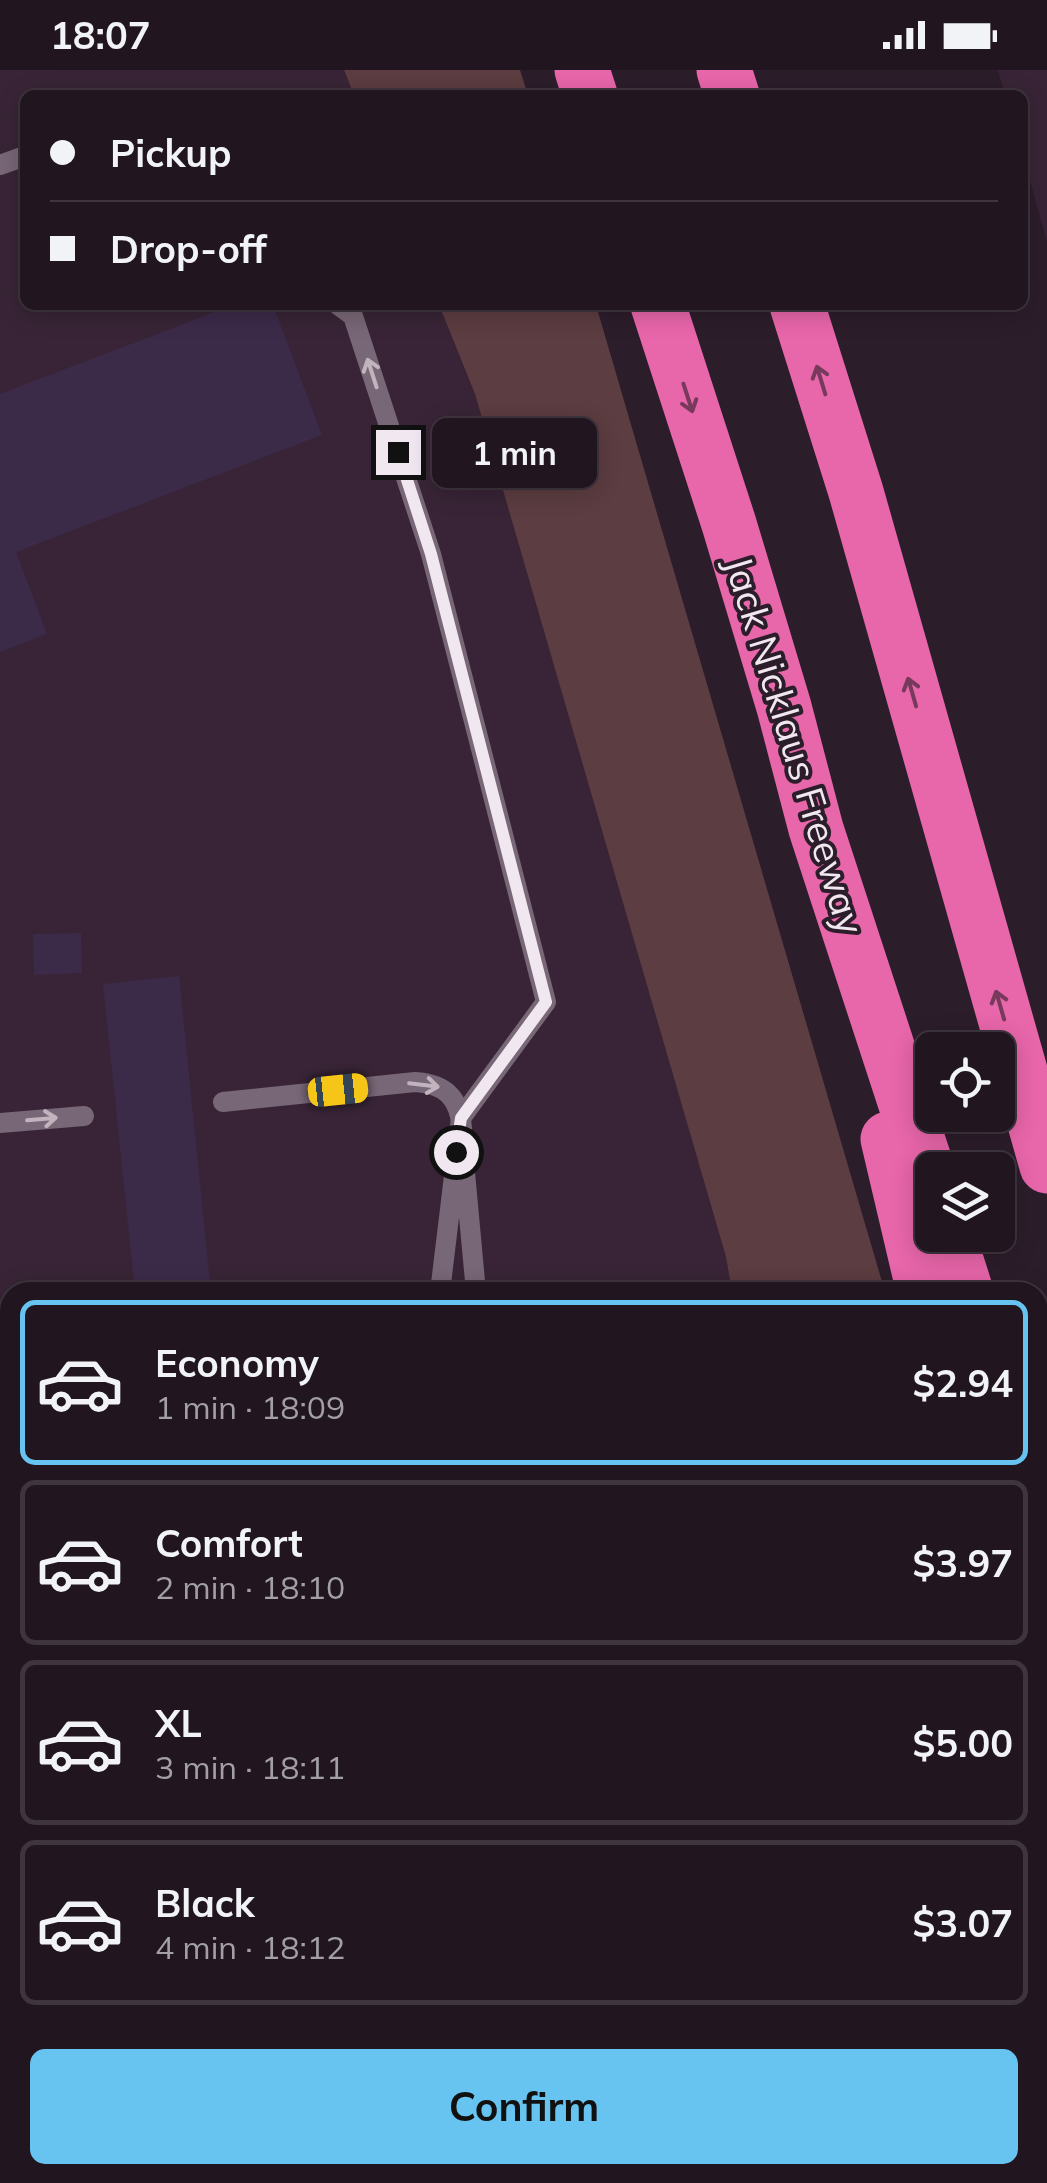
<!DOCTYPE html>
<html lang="en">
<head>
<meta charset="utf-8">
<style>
	body { margin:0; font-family:Mulish,sans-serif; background:#291f29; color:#f1f3f6; height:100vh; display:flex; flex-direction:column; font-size:38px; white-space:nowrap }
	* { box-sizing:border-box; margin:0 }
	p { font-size:32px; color:#a29fa5 }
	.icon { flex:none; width:55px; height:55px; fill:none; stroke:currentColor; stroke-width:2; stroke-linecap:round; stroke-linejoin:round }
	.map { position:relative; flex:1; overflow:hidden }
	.sheet { position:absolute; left:0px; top:1212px; width:1048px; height:902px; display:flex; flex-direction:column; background:#211620; border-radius:30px 30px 0 0; box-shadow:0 5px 25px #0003,0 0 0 2px #3e353e }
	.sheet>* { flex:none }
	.top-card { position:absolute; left:20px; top:20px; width:1008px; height:220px; border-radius:15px; box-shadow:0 5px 25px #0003,0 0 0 2px #3e353e; display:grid; align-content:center; height:220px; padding:0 30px; background:#211620 }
	.fabs { position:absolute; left:915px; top:962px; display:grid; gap:20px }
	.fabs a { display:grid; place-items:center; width:100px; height:100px; border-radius:15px; background:#211620; box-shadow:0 5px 25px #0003,0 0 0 2px #3e353e; font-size:50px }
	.end { position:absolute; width:45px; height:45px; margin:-22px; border:12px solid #f1e7f0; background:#111; box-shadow:0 0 0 5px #111 }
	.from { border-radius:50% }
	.bubble { position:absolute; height:70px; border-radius:15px; background:#211620; box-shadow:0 5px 25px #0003,0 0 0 2px #3e353e; font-size:32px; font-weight:700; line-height:70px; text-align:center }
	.car { position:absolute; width:30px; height:60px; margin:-30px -15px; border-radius:12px; box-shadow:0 0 8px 2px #0007; background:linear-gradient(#f5c518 24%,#345 0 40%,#f5c518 0 76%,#345 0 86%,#f5c518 0) }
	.top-card b { display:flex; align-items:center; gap:35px; height:95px; font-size:38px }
	.top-card b+b { border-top:2px solid #3e353e }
	.top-card i { width:25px; height:25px; background:#f1f3f6 }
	ul { padding:18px 0 0; list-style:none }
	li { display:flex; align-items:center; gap:30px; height:165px; margin:0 20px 15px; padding:0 10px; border:5px solid #3e353e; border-radius:15px }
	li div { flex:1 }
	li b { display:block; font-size:38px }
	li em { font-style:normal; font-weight:700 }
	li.selected { border-color:#67c4f0 }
	li>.icon { width:90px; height:90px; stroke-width:1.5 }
	.action { display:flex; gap:20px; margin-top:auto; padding:20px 30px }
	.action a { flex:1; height:115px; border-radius:15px; background:#67c4f0; color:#111; font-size:40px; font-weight:700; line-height:115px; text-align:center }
	.status { display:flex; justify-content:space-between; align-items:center; height:70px; padding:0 50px; background:#211620; direction:ltr }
	.status svg { height:28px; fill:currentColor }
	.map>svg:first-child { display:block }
	.built { fill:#382436 }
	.green { fill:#5c3d41 }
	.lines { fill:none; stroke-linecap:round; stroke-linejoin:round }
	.stream { stroke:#0c0521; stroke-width:10 }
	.building { fill:#3c2a49 }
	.lane { stroke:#786776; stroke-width:20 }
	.highway { stroke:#e866aa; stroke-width:55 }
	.oneway { stroke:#c1b4bf }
	.oneway2 { stroke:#773a5d }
	.route { stroke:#f1e7f0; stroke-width:12 }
	.labels { text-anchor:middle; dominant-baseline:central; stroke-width:8; stroke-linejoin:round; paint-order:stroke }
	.street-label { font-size:38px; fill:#f1e7f0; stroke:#2c1d2a }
</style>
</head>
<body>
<div class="status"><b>18:07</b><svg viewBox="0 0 49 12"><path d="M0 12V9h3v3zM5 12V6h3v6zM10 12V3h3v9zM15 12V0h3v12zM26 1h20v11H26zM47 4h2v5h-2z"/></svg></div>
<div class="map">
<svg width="1047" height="2113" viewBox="0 0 1047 2113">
	<rect width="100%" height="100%" fill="#2c1d2a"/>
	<g class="built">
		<path d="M0 0H344L354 25H25V235H439L475 324 726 1187 732 1222H10V2105H958L961 2113H0Z"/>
		<path d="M998 0H1047V172L1023 86 1022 25H1005Z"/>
	</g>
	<g class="green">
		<path d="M344 0H520L528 25H354Z"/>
		<path d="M439 235H596L885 1222H732L726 1187 475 324Z"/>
		<path d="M10 1312V1603L0 1609V1313Z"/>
		<path d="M1038 1869 1047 1907V2113H961L958 2105H1038Z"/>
	</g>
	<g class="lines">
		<path class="stream" d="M0 1526 10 1521"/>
	</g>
	<g class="building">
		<path d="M233 235H273L322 365 16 482 47 564 0 582V324Z"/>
		<path d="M81 863 82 903 34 905 33 864Z"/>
		<path d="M179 906 210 1213 135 1221 103 914Z"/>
		<path d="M307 2105H497L498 2113H308Z"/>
	</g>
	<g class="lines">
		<g class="lane">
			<path d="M0 95 25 86"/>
			<path d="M338 235 353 246 431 484 546 932 461 1048 440 1222"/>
			<path d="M223 1032 415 1012C445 1014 459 1027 462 1058"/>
			<path d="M0 1053 84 1046"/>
			<path d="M464 1092 476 1222"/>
			<path d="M0 2029 10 2027"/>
			<path d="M584 2113 588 2105"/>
		</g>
		<g class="highway">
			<path d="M582 0 590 25"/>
			<path d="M724 0 732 25"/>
			<path d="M658 235 729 454 784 637 816 759 932 1114"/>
			<path d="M797 235 856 422 1047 1096"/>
			<path d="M888 1069 924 1222"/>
			<path d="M948 1165 966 1222"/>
			<path d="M1038 1479 1047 1514"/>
			<path d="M1038 1714 1047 1752"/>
		</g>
	</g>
	<defs><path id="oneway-shaft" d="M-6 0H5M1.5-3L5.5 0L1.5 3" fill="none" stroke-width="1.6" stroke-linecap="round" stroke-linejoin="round" transform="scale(2.5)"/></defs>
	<g class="oneway">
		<use href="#oneway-shaft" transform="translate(372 303) rotate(-108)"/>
		<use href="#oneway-shaft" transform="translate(424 1015) rotate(7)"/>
		<use href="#oneway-shaft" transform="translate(42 1049) rotate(-5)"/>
	</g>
	<g class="oneway2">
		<use href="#oneway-shaft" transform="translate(821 310) rotate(-107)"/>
		<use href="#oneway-shaft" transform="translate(688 328) rotate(72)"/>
		<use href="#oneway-shaft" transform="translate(912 622) rotate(-106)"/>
		<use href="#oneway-shaft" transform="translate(1000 935) rotate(-106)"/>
	</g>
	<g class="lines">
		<path class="route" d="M398 382 431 484 546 932 461 1048 456 1082"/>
	</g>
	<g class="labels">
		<g class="street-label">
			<text transform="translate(795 675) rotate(73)">Jack Nicklaus Freeway</text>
		</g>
	</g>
</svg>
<div class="fabs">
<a><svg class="icon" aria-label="locate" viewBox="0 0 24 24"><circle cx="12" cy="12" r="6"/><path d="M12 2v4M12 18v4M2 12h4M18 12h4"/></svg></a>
<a><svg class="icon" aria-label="layers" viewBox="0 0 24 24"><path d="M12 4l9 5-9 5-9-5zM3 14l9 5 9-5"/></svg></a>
</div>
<i class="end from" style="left:456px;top:1082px"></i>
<i class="end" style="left:398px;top:382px"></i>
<div class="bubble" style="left:432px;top:348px;width:165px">1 min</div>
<i class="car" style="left:338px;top:1020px;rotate:84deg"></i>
<div class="top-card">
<b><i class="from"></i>Pickup</b>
<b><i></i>Drop-off</b>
</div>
<section class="sheet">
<ul>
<li class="selected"><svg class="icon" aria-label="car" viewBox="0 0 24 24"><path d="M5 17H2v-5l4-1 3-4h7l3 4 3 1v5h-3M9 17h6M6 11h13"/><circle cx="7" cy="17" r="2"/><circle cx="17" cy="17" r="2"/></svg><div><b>Economy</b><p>1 min · 18:09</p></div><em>$2.94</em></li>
<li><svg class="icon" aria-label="car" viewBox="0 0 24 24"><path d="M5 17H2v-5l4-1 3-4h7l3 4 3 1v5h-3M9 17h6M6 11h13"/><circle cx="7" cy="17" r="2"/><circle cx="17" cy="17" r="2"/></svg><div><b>Comfort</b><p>2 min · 18:10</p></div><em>$3.97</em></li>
<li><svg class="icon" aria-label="car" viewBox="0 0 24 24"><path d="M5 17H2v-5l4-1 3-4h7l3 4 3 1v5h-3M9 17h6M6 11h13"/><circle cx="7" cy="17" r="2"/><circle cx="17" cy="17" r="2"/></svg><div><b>XL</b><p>3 min · 18:11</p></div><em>$5.00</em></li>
<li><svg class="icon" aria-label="car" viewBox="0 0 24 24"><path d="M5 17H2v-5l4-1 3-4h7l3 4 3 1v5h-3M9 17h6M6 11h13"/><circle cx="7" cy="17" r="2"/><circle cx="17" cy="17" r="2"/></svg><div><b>Black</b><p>4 min · 18:12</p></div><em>$3.07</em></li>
</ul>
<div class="action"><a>Confirm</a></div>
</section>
</div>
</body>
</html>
